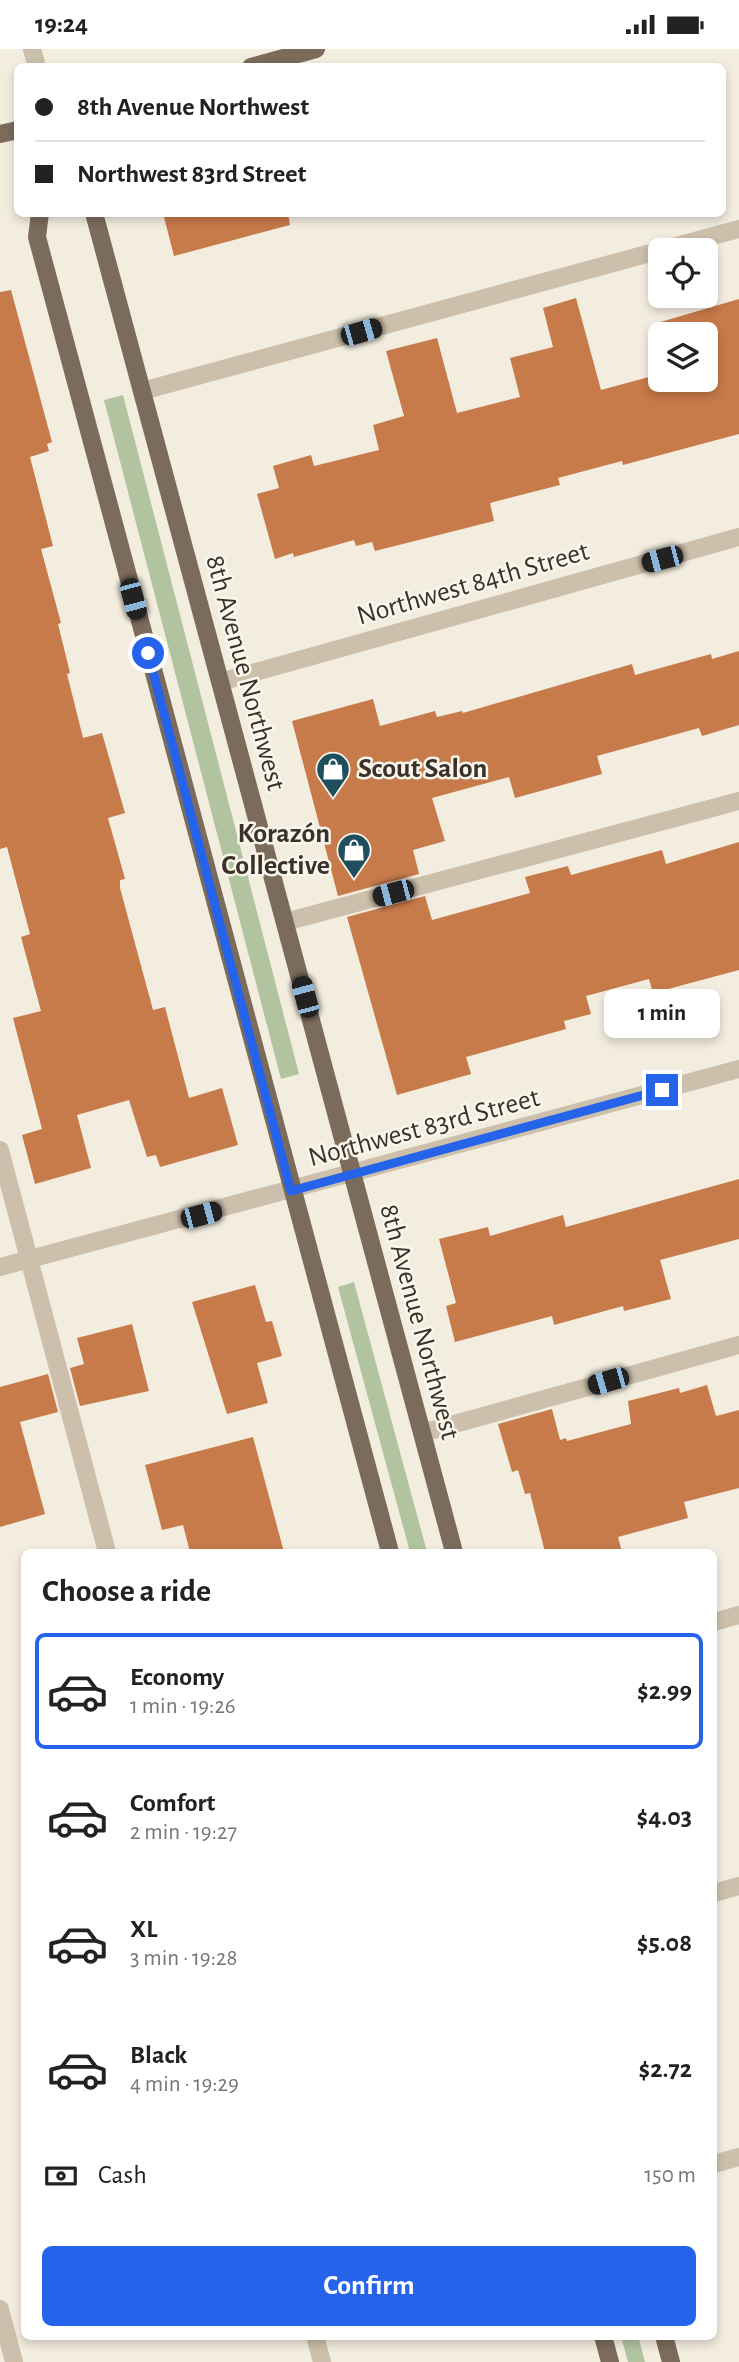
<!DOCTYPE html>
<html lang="en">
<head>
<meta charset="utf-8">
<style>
	body { margin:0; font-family:"Alegreya Sans",sans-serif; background:#f6f6f6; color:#222; height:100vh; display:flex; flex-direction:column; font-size:26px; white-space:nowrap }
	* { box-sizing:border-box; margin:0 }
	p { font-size:23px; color:#767676 }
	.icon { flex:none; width:38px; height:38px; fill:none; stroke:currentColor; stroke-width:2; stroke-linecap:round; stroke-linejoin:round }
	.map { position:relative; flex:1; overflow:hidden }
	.drawer { position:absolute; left:21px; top:1500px; width:696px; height:791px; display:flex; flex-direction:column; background:#fff; border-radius:10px; box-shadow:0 4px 10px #0003 }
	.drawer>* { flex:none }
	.top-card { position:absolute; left:14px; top:14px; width:712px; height:154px; border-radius:10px; box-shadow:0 4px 10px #0003; display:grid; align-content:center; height:154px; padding:0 21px; background:#fff }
	.tools { position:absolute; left:648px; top:189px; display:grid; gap:14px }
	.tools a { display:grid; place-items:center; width:70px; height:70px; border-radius:10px; background:#fff; box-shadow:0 4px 10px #0003; font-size:35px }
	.end { position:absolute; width:32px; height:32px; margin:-16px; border:9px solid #2563eb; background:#fff; box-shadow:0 0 0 4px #fff }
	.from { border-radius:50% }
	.bubble { position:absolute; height:49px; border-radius:10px; background:#fff; box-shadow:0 4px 10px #0003; font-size:23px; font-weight:700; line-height:49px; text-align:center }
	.car { position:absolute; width:21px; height:42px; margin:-21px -10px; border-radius:9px; box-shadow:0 0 5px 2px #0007; background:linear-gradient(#222 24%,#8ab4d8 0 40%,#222 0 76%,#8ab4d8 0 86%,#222 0) }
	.top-card b { display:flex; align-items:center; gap:24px; height:66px; font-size:26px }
	.top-card b+b { border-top:2px solid #e0e0e0 }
	.top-card i { width:18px; height:18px; background:#222 }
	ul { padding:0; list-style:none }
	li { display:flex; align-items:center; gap:21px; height:116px; margin:0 14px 10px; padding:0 7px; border:4px solid transparent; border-radius:10px }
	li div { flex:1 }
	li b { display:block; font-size:26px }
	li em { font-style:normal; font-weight:700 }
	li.on { border-color:#2563eb }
	li>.icon { width:63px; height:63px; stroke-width:1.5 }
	h2 { padding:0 21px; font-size:32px; line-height:84px }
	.pay { display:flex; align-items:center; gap:18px; height:77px; padding:0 21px; font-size:26px }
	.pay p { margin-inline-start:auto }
	.button { display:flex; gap:14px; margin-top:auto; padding:14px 21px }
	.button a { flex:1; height:80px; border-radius:10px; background:#2563eb; color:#fff; font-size:28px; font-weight:700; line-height:80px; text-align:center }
	.status { display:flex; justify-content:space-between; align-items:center; height:49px; padding:0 35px; background:#fff; direction:ltr }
	.status svg { height:19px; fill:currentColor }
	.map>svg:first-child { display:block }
	.green { fill:#b1c39f }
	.building { fill:#c77a4a }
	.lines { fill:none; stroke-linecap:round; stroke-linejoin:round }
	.minor { stroke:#ccbfab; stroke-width:18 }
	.major { stroke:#7b6b5b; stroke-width:18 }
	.route { stroke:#2563eb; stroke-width:9 }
	.labels { text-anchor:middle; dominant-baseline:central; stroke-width:5; stroke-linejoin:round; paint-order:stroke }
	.street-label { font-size:28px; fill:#39312a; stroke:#faf6ec }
	.poi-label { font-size:28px; font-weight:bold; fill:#39312a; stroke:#faf6ec; text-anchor:start }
</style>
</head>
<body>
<div class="status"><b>19:24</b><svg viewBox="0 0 49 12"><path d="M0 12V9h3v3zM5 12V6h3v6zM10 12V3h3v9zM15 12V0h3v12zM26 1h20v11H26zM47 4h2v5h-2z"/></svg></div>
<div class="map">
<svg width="739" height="2313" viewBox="0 0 739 2313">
	<rect width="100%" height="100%" fill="#f3eddf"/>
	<g class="green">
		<path d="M123 346 299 1025 281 1030 104 351Z"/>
		<path d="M354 1233 427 1503H410L338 1238Z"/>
		<path d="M621 2287H638L645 2313H628Z"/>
	</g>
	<g class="building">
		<path d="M163 164H288L290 176 174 207Z"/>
		<path d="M11 241 52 393 47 395 49 402 30 408 53 497 41 500 61 574 58 575 70 624 67 625 83 689 102 684 125 764 108 769 125 830 120 831V839L153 961 165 958 189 1049 222 1039 238 1096 160 1118 156 1106 147 1108 129 1051 77 1066 91 1119 35 1135 22 1086 42 1080 13 969 41 962 21 888 30 885 7 798 0 800V243Z"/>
		<path d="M576 249 601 341 660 325V331H705V285L660 286 657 274 739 250V385L623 416 622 412 558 429 560 436 490 454 494 472 375 502 372 493 356 497 354 491 294 508 293 504 275 510 257 445 279 439 273 417 311 406 314 417 379 401 373 376 404 367 386 302 437 289 457 364 520 348 510 309 553 298 543 259Z"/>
		<path d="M739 602V676L702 687 699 679 597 707 602 725 515 749 509 728 432 749 445 792 413 801 419 825 338 847 292 672 373 650 380 677 435 662 437 668 462 662 463 664 632 615 635 626 711 605 712 610Z"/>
		<path d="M739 793V921L653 944 649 930 586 947 591 965 564 972 566 980 466 1008 471 1025 397 1046 347 868 425 847 432 871 530 844 525 828 568 817 571 826 662 801 666 815Z"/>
		<path d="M739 1130V1190L660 1211 671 1250 624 1262 623 1257 554 1276 552 1267 455 1293 446 1257 456 1254 439 1190 488 1178 490 1187 563 1166 566 1178Z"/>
		<path d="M255 1236 266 1273 272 1272 282 1307 257 1314 268 1354 227 1365 192 1253Z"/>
		<path d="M132 1275 149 1342 80 1357 70 1319 84 1315 77 1289Z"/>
		<path d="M48 1325 58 1363 20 1373 45 1465 0 1478V1338Z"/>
		<path d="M707 1336 716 1367 739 1361V1439L684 1453 688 1469 618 1488 622 1503H545L530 1444 525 1445 518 1421 512 1423 498 1375 552 1360 560 1391 566 1389 567 1392 631 1375 628 1352 679 1339 680 1344Z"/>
		<path d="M253 1388 284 1503H190L183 1476 162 1481 145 1416Z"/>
	</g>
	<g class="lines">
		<g class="minor">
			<path d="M32 0 37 18"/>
			<path d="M142 342 739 180"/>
			<path d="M220 633 739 488"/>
			<path d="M285 873 739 752"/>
			<path d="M0 1101 107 1503"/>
			<path d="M0 1218 739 1020"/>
			<path d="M422 1384 739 1296"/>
			<path d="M714 1573 739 1566"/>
			<path d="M714 1844 739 1837"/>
			<path d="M714 2115 739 2108"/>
			<path d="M0 2260 14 2313"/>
			<path d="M315 2287 322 2313"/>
		</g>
		<g class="major">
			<path d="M251 18 316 0"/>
			<path d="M0 85 18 81"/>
			<path d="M40 164 37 188 390 1503"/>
			<path d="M94 164 454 1503"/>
			<path d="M603 2287 610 2313"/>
			<path d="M664 2287 671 2313"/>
		</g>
	</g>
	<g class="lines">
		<path class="route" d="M148 604 291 1142 662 1041"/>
	</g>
	<defs>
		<g id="shop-pin" transform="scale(1.75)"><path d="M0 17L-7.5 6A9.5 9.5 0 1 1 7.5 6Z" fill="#1f4f5c" stroke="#faf6ec"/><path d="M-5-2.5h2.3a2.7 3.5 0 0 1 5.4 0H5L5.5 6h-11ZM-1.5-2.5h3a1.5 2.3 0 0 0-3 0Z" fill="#fff"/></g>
	</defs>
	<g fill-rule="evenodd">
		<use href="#shop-pin" x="333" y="720"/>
		<use href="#shop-pin" x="354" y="801"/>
	</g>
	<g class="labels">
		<g class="street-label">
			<text transform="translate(473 535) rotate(-16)">Northwest 84th Street</text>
			<text transform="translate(245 624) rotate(75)">8th Avenue Northwest</text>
			<text transform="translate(424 1079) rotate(-15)">Northwest 83rd Street</text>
			<text transform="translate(419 1273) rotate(75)">8th Avenue Northwest</text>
		</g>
		<g class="poi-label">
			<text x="358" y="720">Scout Salon</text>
			<text x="330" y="785" text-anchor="end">Korazón<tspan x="330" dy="32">Collective</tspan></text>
		</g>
	</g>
</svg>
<div class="tools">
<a><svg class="icon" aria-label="locate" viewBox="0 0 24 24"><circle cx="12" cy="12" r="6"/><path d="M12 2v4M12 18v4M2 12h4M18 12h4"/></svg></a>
<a><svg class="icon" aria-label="layers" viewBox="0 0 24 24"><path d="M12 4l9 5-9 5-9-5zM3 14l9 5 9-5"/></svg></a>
</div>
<i class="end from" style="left:148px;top:604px"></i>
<i class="end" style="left:662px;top:1041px"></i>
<div class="bubble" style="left:604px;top:940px;width:116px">1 min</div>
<i class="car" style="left:361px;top:283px;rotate:74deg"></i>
<i class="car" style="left:662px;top:510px;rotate:255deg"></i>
<i class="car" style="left:133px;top:550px;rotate:165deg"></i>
<i class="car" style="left:393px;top:844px;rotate:255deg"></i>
<i class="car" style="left:305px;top:948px;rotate:345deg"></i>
<i class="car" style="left:201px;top:1166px;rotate:75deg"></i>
<i class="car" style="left:608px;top:1332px;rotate:254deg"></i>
<div class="top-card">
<b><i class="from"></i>8th Avenue Northwest</b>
<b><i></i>Northwest 83rd Street</b>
</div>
<section class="drawer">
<h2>Choose a ride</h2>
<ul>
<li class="on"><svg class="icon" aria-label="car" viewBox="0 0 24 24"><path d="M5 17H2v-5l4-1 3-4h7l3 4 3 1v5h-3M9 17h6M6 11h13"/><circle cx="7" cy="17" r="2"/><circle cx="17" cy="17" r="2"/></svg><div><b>Economy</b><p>1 min · 19:26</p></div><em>$2.99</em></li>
<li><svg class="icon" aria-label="car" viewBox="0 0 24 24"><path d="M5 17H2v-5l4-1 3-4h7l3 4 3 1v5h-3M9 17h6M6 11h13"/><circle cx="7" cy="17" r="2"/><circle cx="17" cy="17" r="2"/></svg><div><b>Comfort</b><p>2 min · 19:27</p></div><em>$4.03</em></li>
<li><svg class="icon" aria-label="car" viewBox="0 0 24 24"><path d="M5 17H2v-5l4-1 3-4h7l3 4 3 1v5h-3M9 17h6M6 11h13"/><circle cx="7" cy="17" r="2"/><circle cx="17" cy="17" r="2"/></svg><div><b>XL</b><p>3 min · 19:28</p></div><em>$5.08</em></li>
<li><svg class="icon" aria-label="car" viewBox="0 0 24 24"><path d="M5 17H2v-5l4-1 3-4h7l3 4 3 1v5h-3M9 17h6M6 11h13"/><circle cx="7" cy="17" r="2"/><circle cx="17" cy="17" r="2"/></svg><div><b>Black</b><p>4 min · 19:29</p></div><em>$2.72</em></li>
</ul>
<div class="pay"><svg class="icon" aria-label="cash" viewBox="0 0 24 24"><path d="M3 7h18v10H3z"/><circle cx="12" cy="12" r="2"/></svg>Cash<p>150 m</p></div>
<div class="button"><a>Confirm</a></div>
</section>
</div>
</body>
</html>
